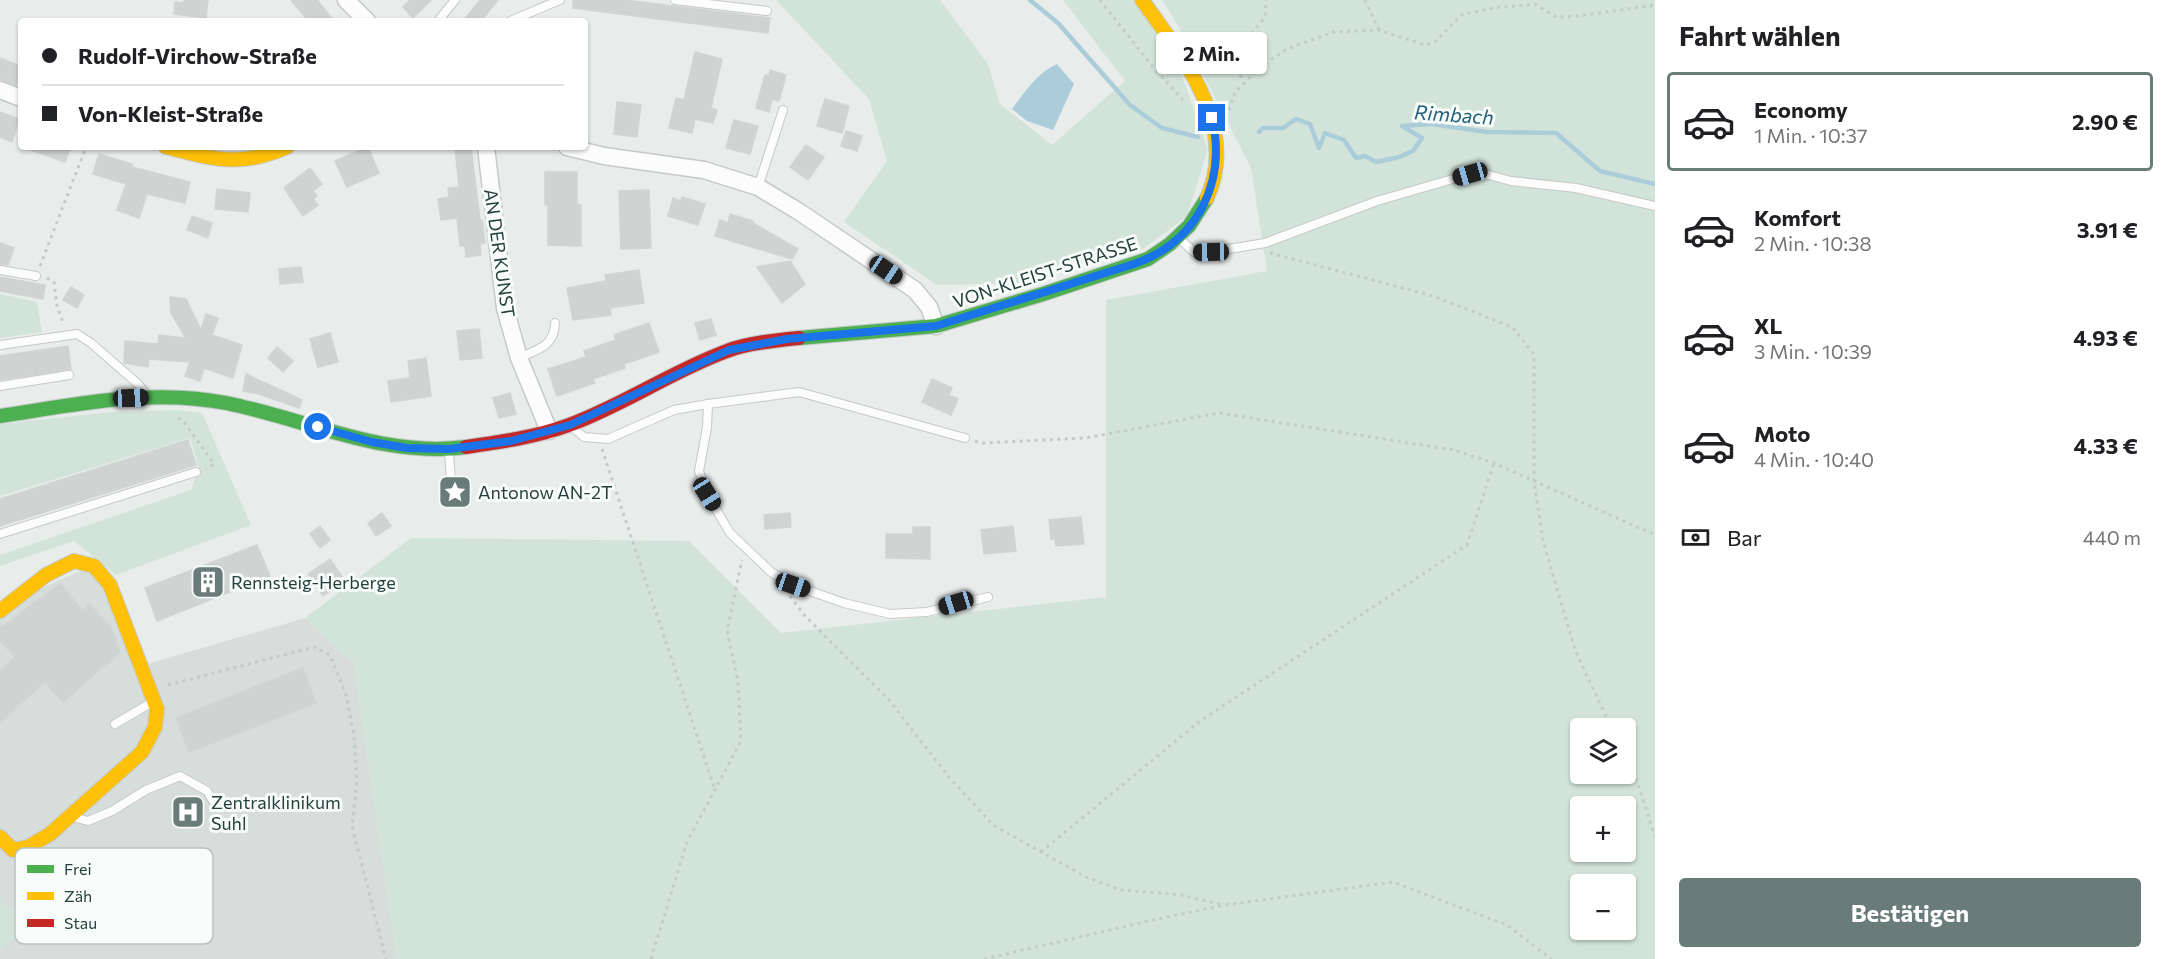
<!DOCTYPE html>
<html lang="de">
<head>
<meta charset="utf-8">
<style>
	body { margin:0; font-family:Commissioner,sans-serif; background:#f6f6f6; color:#202124; height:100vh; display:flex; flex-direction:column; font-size:22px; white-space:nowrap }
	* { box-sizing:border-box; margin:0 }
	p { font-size:20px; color:#757577 }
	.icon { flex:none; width:33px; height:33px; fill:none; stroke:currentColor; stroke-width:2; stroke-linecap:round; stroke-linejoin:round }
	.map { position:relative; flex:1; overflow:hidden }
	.details { display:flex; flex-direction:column; background:#fff; width:510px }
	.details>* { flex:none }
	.banner { position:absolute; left:18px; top:18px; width:570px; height:132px; border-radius:6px; box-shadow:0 2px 4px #0004; display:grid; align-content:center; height:132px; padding:0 24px; background:#fff }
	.buttons { position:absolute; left:1570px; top:718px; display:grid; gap:12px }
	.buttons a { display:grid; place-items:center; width:66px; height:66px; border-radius:6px; background:#fff; box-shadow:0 2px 4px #0004; font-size:30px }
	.end { position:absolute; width:27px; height:27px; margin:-14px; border:8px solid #1a73e8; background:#fff; box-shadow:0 0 0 3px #fff }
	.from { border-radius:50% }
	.bubble { position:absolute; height:42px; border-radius:6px; background:#fff; box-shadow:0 2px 4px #0004; font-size:20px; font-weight:700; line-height:42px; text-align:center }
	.car { position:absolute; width:18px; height:36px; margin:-18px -9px; border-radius:8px; box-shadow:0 0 4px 2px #0007; background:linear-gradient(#222 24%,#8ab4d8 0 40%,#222 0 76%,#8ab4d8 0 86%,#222 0) }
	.banner b { display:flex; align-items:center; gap:21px; height:57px; font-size:22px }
	.banner b+b { border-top:2px solid #e0e0e0 }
	.banner i { width:15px; height:15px; background:#202124 }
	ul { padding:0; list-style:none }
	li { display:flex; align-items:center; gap:18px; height:99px; margin:0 12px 9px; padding:0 12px; border:3px solid transparent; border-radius:6px }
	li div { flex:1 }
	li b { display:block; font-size:22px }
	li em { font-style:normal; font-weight:700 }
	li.current { border-color:#697c79 }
	li>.icon { width:54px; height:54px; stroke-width:1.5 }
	h2 { padding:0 24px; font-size:27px; line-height:72px }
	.pay { display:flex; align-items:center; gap:15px; height:66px; padding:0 24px; font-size:22px }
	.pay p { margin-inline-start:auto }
	.cta { display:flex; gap:12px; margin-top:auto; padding:12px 24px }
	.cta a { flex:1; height:69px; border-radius:6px; background:#697c79; color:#fff; font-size:24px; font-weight:700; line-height:69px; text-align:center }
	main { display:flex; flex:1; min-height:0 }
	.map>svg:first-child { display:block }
	.built { fill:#d6dddb }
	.green { fill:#d2e4da; fill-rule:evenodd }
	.water { fill:#abccd9 }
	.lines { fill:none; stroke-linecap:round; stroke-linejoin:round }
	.stream { stroke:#abccd9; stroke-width:4.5 }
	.building { fill:#cfd3d2; stroke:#d0d5d4; stroke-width:1.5 }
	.lane-casing { stroke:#c5c9c8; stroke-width:10 }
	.street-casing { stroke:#c5c9c8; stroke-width:19 }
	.fast-casing { stroke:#c4cac8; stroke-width:16 }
	.slow-casing { stroke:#c4cac8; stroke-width:16 }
	.jam-casing { stroke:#c4cac8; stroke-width:16 }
	.path { stroke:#c3cbca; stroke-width:3; stroke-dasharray:3 4.5; stroke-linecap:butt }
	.lane { stroke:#fcfcfc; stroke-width:8 }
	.street { stroke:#fcfcfc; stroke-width:16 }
	.fast { stroke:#4caf50; stroke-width:14 }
	.slow { stroke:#ffc107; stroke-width:14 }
	.jam { stroke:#c62828; stroke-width:14 }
	.route { stroke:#1a73e8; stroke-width:8 }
	.labels { text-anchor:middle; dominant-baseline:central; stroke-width:6; stroke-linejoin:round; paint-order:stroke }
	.street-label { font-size:18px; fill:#25403c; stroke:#f7fbf9 }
	.poi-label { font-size:18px; fill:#25403c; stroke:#f7fbf9; text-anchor:start }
	.water-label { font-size:20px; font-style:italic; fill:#20617b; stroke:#f7fbf9 }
	.key { fill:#f7fbf9; stroke:#b8c3c0; stroke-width:1.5 }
	.key-label { font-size:16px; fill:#25403c }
</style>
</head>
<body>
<main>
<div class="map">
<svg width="1655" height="959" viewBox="0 0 1655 959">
	<rect width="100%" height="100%" fill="#e8eceb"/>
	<path class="built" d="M95 564 144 665 305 618 354 663 397 959H0V607Z"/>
	<g class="green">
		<path d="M776 0H940L988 64 1000 104 1052 145 1125 81 1063 0H1135L1181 73 1208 149 1187 216 1142 250 1018 283 937 285 844 222 887 161 869 99Z"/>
		<path d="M1162 0H1655V959H397L354 663 305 618 411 538 689 541 781 633 1106 597V300L1267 271 1251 168 1177 24ZM1581 729H1626V774H1581ZM1581 807H1626V852H1581ZM1581 885H1626V930H1581Z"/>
		<path d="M0 294 37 302 42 332 0 338Z"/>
		<path d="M177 410 202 413 251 525 116 575 74 541 0 566V555L191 490 199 468 190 438 0 496V424L111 412Z"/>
		<path d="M0 899 7 907 21 914 16 919V935L0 951Z"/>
	</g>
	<path class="water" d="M1057 64 1074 84 1053 130 1027 121 1012 109C1024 93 1038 72 1057 64Z"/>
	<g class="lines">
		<g class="stream">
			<path d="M1030 0 1058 23 1130 105 1162 128 1198 137"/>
			<path d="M1259 132 1263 128H1283L1296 119 1310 124 1319 148 1325 133 1344 140 1356 158 1365 156 1376 162 1399 157 1413 151 1422 138 1402 126 1432 124 1486 132 1556 133 1600 171 1655 184"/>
		</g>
	</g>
	<g class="building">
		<path d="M184 0H208L206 18 174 14 175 2 184 3Z"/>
		<path d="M291 0H317L334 21H308Z"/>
		<path d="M410 0H431L413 18 403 7Z"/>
		<path d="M480 0H498L481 21H463Z"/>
		<path d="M573 0H625L770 18 768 33 573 8Z"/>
		<path d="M695 52 722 59 711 108 717 110 713 123 695 119 692 133 669 128 676 98 684 100Z"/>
		<path d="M0 58 21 66V84L17 82 16 85 0 79Z"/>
		<path d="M770 70 786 75 779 101 772 99 769 112 756 108 765 75 769 76Z"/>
		<path d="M825 99 849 106 842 133 817 126Z"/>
		<path d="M617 102 641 105 637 137 614 134Z"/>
		<path d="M0 112 19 119 12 142 0 137Z"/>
		<path d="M734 120 758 126 750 154 726 148Z"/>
		<path d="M846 131 862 136 857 151 841 146Z"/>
		<path d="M806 145 824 157 808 180 790 167Z"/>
		<path d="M29 147H71L65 162 28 149Z"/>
		<path d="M368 147 379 173 347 187 335 161Z"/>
		<path d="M455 147H471L480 220H482L485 243 480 244 481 255 466 257 465 246H460L457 218 441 220 438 199 449 197 448 188 459 187Z"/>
		<path d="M99 154 132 164V167L190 182 185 203 147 194 139 218 117 210 126 184 93 174Z"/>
		<path d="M310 168 322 184 313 191 317 196 313 199 318 205 303 216 284 188Z"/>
		<path d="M545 172H577V205H581V246L548 245V205H545Z"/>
		<path d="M217 189 250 193 248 212 215 209Z"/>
		<path d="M649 190 651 248 621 249 619 191Z"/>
		<path d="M682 197 705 204 698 225 668 216 673 198 681 201Z"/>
		<path d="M730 214 753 221V223L798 249 792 259 715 236 720 220 728 223Z"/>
		<path d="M192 216 212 223 208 238 187 230Z"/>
		<path d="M0 243 14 248 8 265 0 264Z"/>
		<path d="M790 261 805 284 782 303 757 267Z"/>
		<path d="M301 267 303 282 280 284 279 269Z"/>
		<path d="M639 270 644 303 610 308 611 315 573 320 567 288 606 281 605 275Z"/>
		<path d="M0 277 45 285 43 299 0 291Z"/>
		<path d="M71 287 84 295 77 308 63 300Z"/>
		<path d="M170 297 186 299 201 330 206 314 218 318 212 335 242 345 233 378 204 368 200 381 185 376 190 362 149 359 148 367 124 363 125 341 158 344 159 335 186 338 171 313Z"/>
		<path d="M711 319 716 335 700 340 695 323Z"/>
		<path d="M649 323 659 352 624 364 625 368 593 379 595 383 557 396 548 369 586 357 584 351 616 340 614 335Z"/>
		<path d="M479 329 482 358 460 360 457 331Z"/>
		<path d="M330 333 338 362 318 367 310 339Z"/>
		<path d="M68 346 71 369 0 380V356L33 351V353L34 351Z"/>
		<path d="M277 347 293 361 283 372 268 358Z"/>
		<path d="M426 358 431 396 391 402 388 381 410 378 408 361Z"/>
		<path d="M246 374 302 400 299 408 259 394 243 391Z"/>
		<path d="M932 379 952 388 949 395 958 399 951 415 922 402Z"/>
		<path d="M510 393 516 414 499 418 493 398Z"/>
		<path d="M188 440 196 465 0 526V499Z"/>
		<path d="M382 513 391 526 376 536 368 523Z"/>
		<path d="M790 513 791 527 765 529 764 515Z"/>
		<path d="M1081 517 1084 544 1056 546 1055 539H1051L1049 520Z"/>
		<path d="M320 526 330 540 320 548 310 534Z"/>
		<path d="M1013 526 1016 551 984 554 981 530Z"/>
		<path d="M913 527H930V559L886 558V534H913Z"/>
		<path d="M257 545 270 576 157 621 145 588Z"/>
		<path d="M330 559 345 581 323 596 308 574Z"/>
		<path d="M60 584 83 611 89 604 111 628 120 652 63 702 45 682 0 722V670L15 657 0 641V629Z"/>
		<path d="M303 668 316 703 189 752 176 718Z"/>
	</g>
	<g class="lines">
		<g class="lane-casing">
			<g id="lane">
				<path d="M675 0 767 11"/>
				<path d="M438 21 455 0"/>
				<path d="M510 21 560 0"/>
				<path d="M758 187 783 110"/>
				<path d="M1179 238 1194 252H1211L1265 243 1377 201 1470 174 1489 175 1511 181 1576 188 1655 206"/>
				<path d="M0 270 36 276"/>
				<path d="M0 345 77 334 91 343 137 383 147 395"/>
				<path d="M519 358C538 349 554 347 555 323"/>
				<path d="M0 386 69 375"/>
				<path d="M708 404 799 392 965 438"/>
				<path d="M572 427 584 437 608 439 674 410 708 404 707 427 699 471 707 494 730 533 771 572 793 585 844 603 890 614 927 612 988 597"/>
				<path d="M449 452 451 481"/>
				<path d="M0 534 196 472"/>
				<path d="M115 724 151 703"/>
				<path d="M73 817 88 821 112 811 146 790 180 776 207 791 217 807"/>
			</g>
		</g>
		<g class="street-casing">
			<g id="street">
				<path d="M346 0 367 21"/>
				<path d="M0 90 21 98"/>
				<path d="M486 147 505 308 519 358 549 431"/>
				<path d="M567 147 604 156 704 170 758 187 798 211 915 290 929 307 936 326"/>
			</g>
		</g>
		<g class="fast-casing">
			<g id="fast">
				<path d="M799 338 936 326 1043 294 1148 259 1170 244 1189 226 1207 198"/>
				<path d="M0 416C74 405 151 388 226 403 306 419 383 458 466 447"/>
			</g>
		</g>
		<g class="slow-casing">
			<g id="slow">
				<path d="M1142 0C1181 55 1240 126 1207 198"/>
				<path d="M166 147C215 159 239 168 287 147"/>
				<path d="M0 611 46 575 74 561 94 566 110 585 157 709 155 727 142 752 50 834 28 847 13 850 0 837"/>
			</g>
		</g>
		<g class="jam-casing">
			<path id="jam" d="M466 447C501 442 536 437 569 425 624 405 672 371 727 351 747 343 778 340 799 338"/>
		</g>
		<g class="path">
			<path d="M1100 0 1153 67 1183 100"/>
			<path d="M1365 0 1379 30"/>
			<path d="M1244 85 1233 58 1265 17 1266 0"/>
			<path d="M1229 110 1235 92 1264 64 1287 49 1333 32 1379 30 1425 45 1435 42 1461 15 1493 8 1535 4 1556 17 1578 16 1655 5"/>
			<path d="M1270 253 1433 296 1512 327 1534 354V482L1543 541 1575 650 1612 729"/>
			<path d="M40 266 86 147"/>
			<path d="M47 278 54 282 57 306 64 325"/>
			<path d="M178 418 184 422 214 464 206 469"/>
			<path d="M975 441 983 443 1085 438 1219 413 1454 450 1494 463 1655 535"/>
			<path d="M602 449 715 790"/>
			<path d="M790 596 805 616 889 700 948 776 993 825 1086 877 1121 890 1181 895 1223 905"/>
			<path d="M168 685 314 647 330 655 346 695 354 735 357 782 352 826 386 959"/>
			<path d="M1626 758 1637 781 1655 837"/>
			<path d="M1041 852 1200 721 1467 545 1494 463"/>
			<path d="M651 959 687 842 741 741 738 682 727 631 742 560"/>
			<path d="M984 959 1162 918 1225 905 1393 882 1507 925 1551 959"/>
		</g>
		<use href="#lane" class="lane"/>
		<use href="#street" class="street"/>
		<use href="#fast" class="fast"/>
		<use href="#slow" class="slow"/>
		<use href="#jam" class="jam"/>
	</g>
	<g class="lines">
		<path class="route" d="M318 427 372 442 407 448 449 449 511 441 570 425 729 350 787 339 936 326 1134 264C1197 242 1227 183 1212 118"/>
	</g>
	<defs>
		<g id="sight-square" transform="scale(1.725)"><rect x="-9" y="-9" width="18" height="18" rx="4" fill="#697c79" stroke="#f7fbf9"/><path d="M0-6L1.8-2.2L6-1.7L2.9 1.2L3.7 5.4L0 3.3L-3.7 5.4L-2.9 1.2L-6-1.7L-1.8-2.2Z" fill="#fff"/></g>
		<g id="building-square" transform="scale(1.725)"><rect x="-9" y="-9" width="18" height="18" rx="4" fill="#697c79" stroke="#f7fbf9"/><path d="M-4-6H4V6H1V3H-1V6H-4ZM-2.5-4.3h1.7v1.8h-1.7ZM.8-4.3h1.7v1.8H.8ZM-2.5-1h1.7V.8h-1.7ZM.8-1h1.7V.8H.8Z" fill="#fff"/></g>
		<g id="hospital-square" transform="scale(1.725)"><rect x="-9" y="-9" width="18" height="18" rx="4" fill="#697c79" stroke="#f7fbf9"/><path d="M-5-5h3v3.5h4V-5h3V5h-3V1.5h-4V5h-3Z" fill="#fff"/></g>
	</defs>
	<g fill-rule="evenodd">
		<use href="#sight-square" x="455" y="492"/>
		<use href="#building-square" x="208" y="582"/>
		<use href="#hospital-square" x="188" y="812"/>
	</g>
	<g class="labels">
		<g class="street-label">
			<text transform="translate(500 253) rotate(82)">AN DER KUNST</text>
			<text transform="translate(1045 272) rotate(-18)">VON-KLEIST-STRASSE</text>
		</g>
		<g class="poi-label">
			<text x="478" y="492">Antonow AN-2T</text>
			<text x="231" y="582">Rennsteig-Herberge</text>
			<text x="211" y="802">Zentralklinikum<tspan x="211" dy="21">Suhl</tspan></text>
		</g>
		<g class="water-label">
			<text transform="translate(1454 114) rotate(4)">Rimbach</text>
		</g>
	</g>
	<rect x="15" y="848" width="198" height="96" rx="9" class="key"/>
	<rect x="27" y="865" width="27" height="8" fill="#4caf50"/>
	<rect x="27" y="892" width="27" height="8" fill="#ffc107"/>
	<rect x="27" y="919" width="27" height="8" fill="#c62828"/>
	<g class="key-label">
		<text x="64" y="875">Frei</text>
		<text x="64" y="902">Zäh</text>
		<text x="64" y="929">Stau</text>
	</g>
</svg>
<div class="buttons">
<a><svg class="icon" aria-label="layers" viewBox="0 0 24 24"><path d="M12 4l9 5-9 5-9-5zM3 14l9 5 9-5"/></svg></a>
<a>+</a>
<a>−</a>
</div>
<i class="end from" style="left:318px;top:427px"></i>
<i class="end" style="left:1212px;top:118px"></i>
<div class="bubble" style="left:1156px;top:32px;width:111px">2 Min.</div>
<i class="car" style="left:1470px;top:174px;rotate:254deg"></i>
<i class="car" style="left:1211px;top:252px;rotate:269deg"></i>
<i class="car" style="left:886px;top:270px;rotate:124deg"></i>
<i class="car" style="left:131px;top:398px;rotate:88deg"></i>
<i class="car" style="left:707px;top:494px;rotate:148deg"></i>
<i class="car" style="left:793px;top:585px;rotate:109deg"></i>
<i class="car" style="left:956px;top:603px;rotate:253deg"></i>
<div class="banner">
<b><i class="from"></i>Rudolf-Virchow-Straße</b>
<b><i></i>Von-Kleist-Straße</b>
</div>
</div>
<section class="details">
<h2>Fahrt wählen</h2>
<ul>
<li class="current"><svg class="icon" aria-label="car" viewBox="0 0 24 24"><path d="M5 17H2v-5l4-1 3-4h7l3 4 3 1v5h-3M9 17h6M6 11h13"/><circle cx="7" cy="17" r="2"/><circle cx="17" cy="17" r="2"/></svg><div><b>Economy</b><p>1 Min. · 10:37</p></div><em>2.90 €</em></li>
<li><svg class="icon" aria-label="car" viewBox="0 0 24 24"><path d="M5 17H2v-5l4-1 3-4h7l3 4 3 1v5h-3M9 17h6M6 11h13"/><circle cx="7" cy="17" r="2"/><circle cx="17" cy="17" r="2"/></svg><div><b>Komfort</b><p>2 Min. · 10:38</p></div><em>3.91 €</em></li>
<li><svg class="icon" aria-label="car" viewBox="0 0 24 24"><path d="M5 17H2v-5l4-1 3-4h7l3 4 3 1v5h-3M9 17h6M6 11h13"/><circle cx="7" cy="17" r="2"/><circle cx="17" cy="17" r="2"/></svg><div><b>XL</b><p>3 Min. · 10:39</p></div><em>4.93 €</em></li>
<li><svg class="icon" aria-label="car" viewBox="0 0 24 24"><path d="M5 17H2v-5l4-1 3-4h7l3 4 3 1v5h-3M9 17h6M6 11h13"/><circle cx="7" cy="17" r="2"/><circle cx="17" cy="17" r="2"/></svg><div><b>Moto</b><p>4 Min. · 10:40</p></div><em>4.33 €</em></li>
</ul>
<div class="pay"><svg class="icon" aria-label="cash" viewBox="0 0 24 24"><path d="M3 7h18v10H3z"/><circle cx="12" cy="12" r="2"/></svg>Bar<p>440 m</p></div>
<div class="cta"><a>Bestätigen</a></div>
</section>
</main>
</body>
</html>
